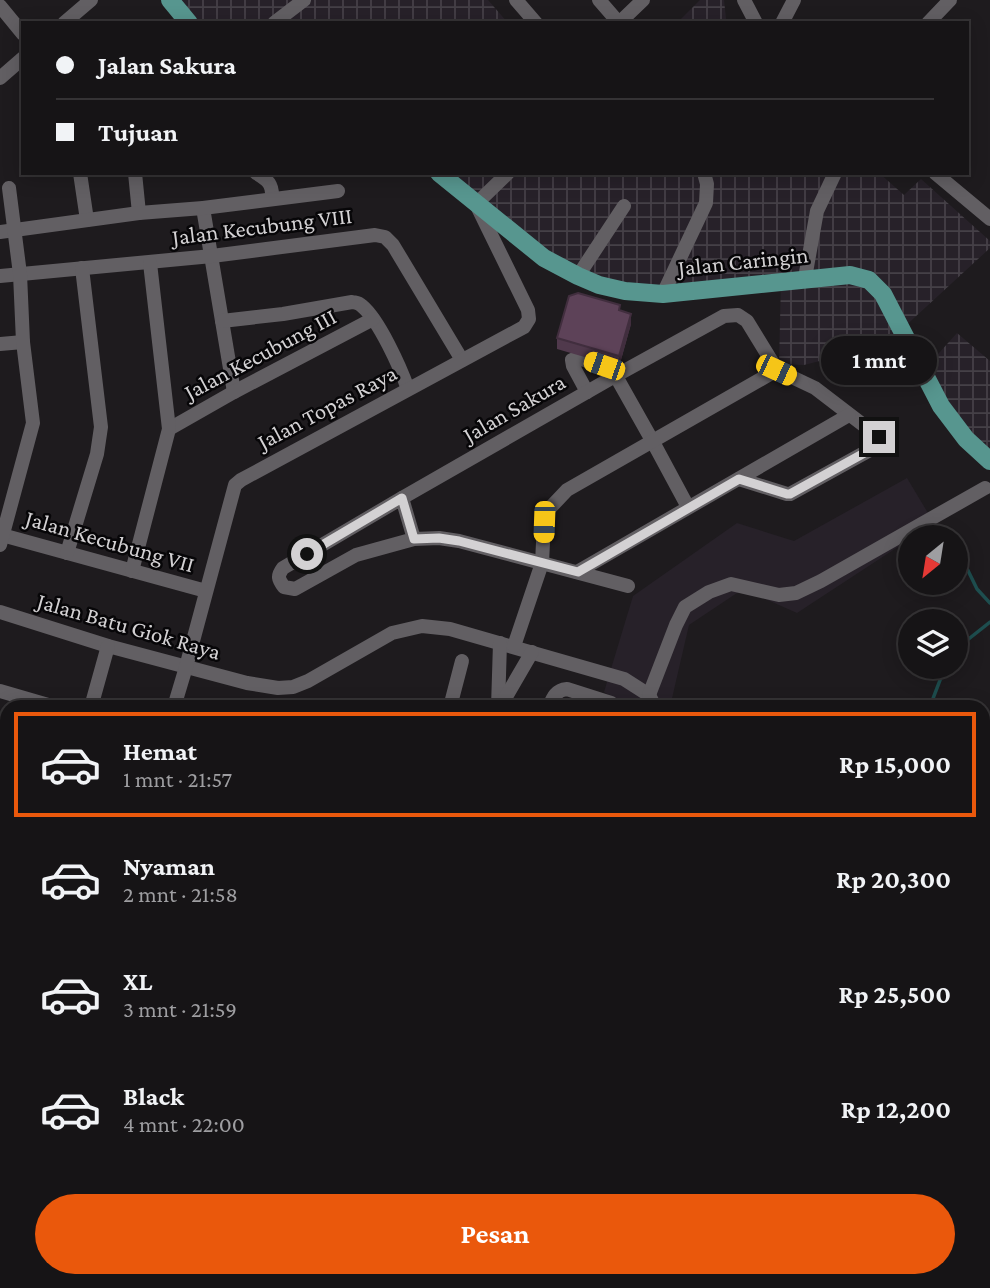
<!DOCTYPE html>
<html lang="id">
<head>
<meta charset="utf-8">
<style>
	body { margin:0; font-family:"Crimson Pro",serif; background:#1f1d1f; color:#f1f3f6; height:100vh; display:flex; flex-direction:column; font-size:26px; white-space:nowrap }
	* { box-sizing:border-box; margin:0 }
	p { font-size:23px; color:#9e9ea1 }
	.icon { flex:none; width:38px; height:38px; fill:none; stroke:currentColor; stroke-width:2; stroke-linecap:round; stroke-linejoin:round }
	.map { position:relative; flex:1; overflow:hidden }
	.drawer { position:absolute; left:0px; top:700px; width:990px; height:588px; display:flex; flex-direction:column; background:#161416; border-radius:21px 21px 0 0; box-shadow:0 4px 18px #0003,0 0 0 2px #353335 }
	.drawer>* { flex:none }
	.top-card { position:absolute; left:21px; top:21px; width:948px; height:154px; border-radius:0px; box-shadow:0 4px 18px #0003,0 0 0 2px #353335; display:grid; align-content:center; height:154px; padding:0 35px; background:#161416 }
	.needle { width:46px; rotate:210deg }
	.controls { position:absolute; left:898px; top:525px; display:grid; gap:14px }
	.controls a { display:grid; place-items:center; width:70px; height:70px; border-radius:50%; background:#161416; box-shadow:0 4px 18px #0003,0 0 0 2px #353335; font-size:35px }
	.end { position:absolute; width:32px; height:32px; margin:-16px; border:9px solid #d3d1d3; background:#111; box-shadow:0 0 0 4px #111 }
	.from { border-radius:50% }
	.bubble { position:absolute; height:49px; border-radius:24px; background:#161416; box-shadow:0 4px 18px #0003,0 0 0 2px #353335; font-size:23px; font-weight:700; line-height:49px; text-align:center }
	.car { position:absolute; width:21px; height:42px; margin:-21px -10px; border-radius:9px; box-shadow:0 0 5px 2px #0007; background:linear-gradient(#f5c518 24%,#345 0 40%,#f5c518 0 76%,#345 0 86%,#f5c518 0) }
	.top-card b { display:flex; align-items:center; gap:24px; height:66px; font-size:26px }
	.top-card b+b { border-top:2px solid #353335 }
	.top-card i { width:18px; height:18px; background:#f1f3f6 }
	ul { padding:12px 0 0; list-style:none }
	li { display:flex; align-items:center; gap:21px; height:105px; margin:0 14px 10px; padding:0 21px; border:4px solid transparent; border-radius:0px }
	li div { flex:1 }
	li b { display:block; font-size:26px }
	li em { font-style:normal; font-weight:700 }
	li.on { border-color:#ea580c }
	li>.icon { width:63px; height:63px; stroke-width:1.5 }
	.primary-button { display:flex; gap:14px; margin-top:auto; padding:14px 35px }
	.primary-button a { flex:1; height:80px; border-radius:42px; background:#ea580c; color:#fff; font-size:28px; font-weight:700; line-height:80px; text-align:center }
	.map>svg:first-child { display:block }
	.built { fill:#272129 }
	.industrial { fill:url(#industrial-grid) }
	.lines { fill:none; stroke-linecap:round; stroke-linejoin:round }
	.stream { stroke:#1e4e4f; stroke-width:3.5 }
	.minor { stroke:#625f63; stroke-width:14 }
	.major { stroke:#57968f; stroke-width:18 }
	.wall { fill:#50394c }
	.shaded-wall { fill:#412e3e }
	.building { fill:#5d4258; stroke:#412e3e; stroke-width:2 }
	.route { stroke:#d3d1d3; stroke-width:9 }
	.labels { text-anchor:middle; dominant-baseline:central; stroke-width:5; stroke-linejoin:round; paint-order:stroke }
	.street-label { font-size:23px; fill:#d3d1d3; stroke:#070608 }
</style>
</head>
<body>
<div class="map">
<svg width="990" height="1288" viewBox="0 0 990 1288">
	<defs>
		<pattern id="industrial-grid" width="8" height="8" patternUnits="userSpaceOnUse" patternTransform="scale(1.75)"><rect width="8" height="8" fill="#272129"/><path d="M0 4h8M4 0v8" fill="none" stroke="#454047"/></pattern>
	</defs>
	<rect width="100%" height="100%" fill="#1e1b1e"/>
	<g class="built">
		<path d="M907 478 934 523 910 537V539L797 613 743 589 689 625 670 707H628L604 692 633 596 737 523 794 541Z"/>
		<path d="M984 1196 990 1201V1288H969L962 1281H984Z"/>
	</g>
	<g class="industrial">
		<path d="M164 0H488L508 23H184Z"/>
		<path d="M700 0H724L726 19 717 23H677Z"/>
		<path d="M440 173H879L904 195 921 179 990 241V248L901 330 843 355 804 365 779 364 781 282 601 289Z"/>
		<path d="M957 333 990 361V457L922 372Z"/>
	</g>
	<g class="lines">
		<g class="stream">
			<path d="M948 530 951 537"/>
			<path d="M956 546 977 589 990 603"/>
			<path d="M956 649 990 622"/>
			<path d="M933 707 932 701 945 667"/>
			<path d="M984 789 990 798"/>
			<path d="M77 1288 88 1281"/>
		</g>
		<g class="minor">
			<path d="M516 0 536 23"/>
			<path d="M599 0 619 23"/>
			<path d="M744 0 756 23"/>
			<path d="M0 6 23 34"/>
			<path d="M64 23 91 0"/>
			<path d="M274 23 304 0"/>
			<path d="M619 23 643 0"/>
			<path d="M782 23 794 0"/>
			<path d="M928 23 950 0"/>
			<path d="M0 78 23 58"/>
			<path d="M80 173 87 220"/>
			<path d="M135 173 139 213"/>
			<path d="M256 173C268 180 273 184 272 199"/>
			<path d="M935 173 990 219"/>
			<path d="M203 208 234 392"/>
			<path d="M0 232 139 213 203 208 338 191"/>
			<path d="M0 276 212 256 375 235 385 237 393 245 462 360"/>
			<path d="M578 276 624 206"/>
			<path d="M805 278 817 211 835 173"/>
			<path d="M663 294 706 203 707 184 704 173"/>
			<path d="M222 321 283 314 352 302C357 303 358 302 362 306 379 320 400 367 408 389"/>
			<path d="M0 344 23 342"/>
			<path d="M587 392 573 366 572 360 577 358 604 365 613 371 653 442 688 507"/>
			<path d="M169 429 234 392 373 319"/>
			<path d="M739 479 787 494H790L877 446 879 437 815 388 777 370"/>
			<path d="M402 498 615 376 724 316 738 315 747 321 777 370"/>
			<path d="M2 535 206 591"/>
			<path d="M414 539 402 498 283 568C277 576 278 579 284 587L295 589 356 555 414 539 439 538 459 541 628 586"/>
			<path d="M0 545 33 423 23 342 20 274 9 188"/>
			<path d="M67 553 97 454 101 427 82 268"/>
			<path d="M132 571 169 429 150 263"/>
			<path d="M577 572 849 415"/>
			<path d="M0 612 108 646 247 683 278 688 293 687 308 681 392 633 422 626 450 629 624 679 649 695 655 707"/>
			<path d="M514 646 542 563 544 522 549 509 567 490 777 370"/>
			<path d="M0 691 55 707"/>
			<path d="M649 695 676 625 685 607 709 592 731 584 779 595 796 593 821 581 985 488"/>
			<path d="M91 707 108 646"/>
			<path d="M174 707 186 667 235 485 241 480 524 327 529 319 528 310 476 204 508 173"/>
			<path d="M275 707 360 705 367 707"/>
			<path d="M450 707 462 661"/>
			<path d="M498 707 500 643"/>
			<path d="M500 707 532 652"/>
			<path d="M549 707C553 697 556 690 567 689L611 703 616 707"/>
			<path d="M984 777 990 784"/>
			<path d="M0 779 7 762"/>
			<path d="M984 841H990"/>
			<path d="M0 991 7 981"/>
			<path d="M984 1010 990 1002"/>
			<path d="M984 1056 990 1051"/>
			<path d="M984 1079 990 1085"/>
			<path d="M0 1150 7 1142"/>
			<path d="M0 1157 7 1170"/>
			<path d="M984 1210 990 1215"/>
			<path d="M0 1217 7 1213"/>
			<path d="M201 1281 205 1288"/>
			<path d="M483 1281 496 1288"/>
			<path d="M606 1281 615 1288"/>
			<path d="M910 1281 919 1288"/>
			<path d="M29 1288 42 1281"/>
			<path d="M159 1288 172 1281"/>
			<path d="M318 1288 331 1281"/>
			<path d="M570 1288 575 1281"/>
			<path d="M730 1288 736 1281"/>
			<path d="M807 1288 812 1281"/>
		</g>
		<g class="major">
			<path d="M170 0 189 23"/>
			<path d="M439 173 544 258 578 276 599 285 625 291 663 294 850 275 869 280 883 294 941 406 966 439 990 461"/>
		</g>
	</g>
	<g class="wall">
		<path d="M620 310 631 324 619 367 557 349V338Z"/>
		<path d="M7 845V919L0 916V853Z"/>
	</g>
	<path class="shaded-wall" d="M631 314V324L619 367V356Z"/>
	<g class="building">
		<path d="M578 293 620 305 619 310 631 314 619 356 557 338 569 296Z"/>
		<path d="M7 845V899L0 896V853Z"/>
	</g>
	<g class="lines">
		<path class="route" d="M307 554 402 498 414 539 439 538 459 541 578 572 739 479 787 494H790L877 446 879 437"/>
	</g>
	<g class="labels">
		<g class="street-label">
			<text transform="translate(262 226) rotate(-7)">Jalan Kecubung VIII</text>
			<text transform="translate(743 261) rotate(-6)">Jalan Caringin</text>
			<text transform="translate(260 354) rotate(-28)">Jalan Kecubung III</text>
			<text transform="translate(327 407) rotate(-28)">Jalan Topas Raya</text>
			<text transform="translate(514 408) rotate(-30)">Jalan Sakura</text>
			<text transform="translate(110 541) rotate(16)">Jalan Kecubung VII</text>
			<text transform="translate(129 626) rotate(16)">Jalan Batu Giok Raya</text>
		</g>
	</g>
</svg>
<div class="controls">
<a><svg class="needle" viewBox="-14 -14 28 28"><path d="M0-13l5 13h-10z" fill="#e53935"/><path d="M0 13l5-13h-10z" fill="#9e9ea1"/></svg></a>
<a><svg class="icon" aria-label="layers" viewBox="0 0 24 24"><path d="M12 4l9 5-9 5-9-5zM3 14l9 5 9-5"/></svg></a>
</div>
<i class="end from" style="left:307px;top:554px"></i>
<i class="end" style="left:879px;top:437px"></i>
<div class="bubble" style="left:821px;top:336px;width:116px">1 mnt</div>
<i class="car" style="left:604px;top:366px;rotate:289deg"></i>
<i class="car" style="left:776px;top:370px;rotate:115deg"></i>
<i class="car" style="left:544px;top:522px;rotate:182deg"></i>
<div class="top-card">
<b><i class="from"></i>Jalan Sakura</b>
<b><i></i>Tujuan</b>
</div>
<section class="drawer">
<ul>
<li class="on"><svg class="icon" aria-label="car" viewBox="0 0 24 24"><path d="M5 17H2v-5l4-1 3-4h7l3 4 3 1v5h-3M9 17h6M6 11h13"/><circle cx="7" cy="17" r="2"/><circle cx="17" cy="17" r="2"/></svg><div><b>Hemat</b><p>1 mnt · 21:57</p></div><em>Rp 15,000</em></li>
<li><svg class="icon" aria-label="car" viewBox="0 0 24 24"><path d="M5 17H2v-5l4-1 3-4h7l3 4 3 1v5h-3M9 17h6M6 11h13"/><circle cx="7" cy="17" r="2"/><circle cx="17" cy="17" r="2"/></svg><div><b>Nyaman</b><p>2 mnt · 21:58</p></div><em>Rp 20,300</em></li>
<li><svg class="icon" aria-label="car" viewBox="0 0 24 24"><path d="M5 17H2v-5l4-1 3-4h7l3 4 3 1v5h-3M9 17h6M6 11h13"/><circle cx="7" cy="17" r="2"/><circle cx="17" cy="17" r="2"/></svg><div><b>XL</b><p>3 mnt · 21:59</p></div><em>Rp 25,500</em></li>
<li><svg class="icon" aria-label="car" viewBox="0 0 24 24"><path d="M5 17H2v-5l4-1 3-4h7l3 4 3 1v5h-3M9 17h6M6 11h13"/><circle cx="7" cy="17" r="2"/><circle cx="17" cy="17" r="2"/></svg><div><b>Black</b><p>4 mnt · 22:00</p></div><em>Rp 12,200</em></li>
</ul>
<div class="primary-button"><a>Pesan</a></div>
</section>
</div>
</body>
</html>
